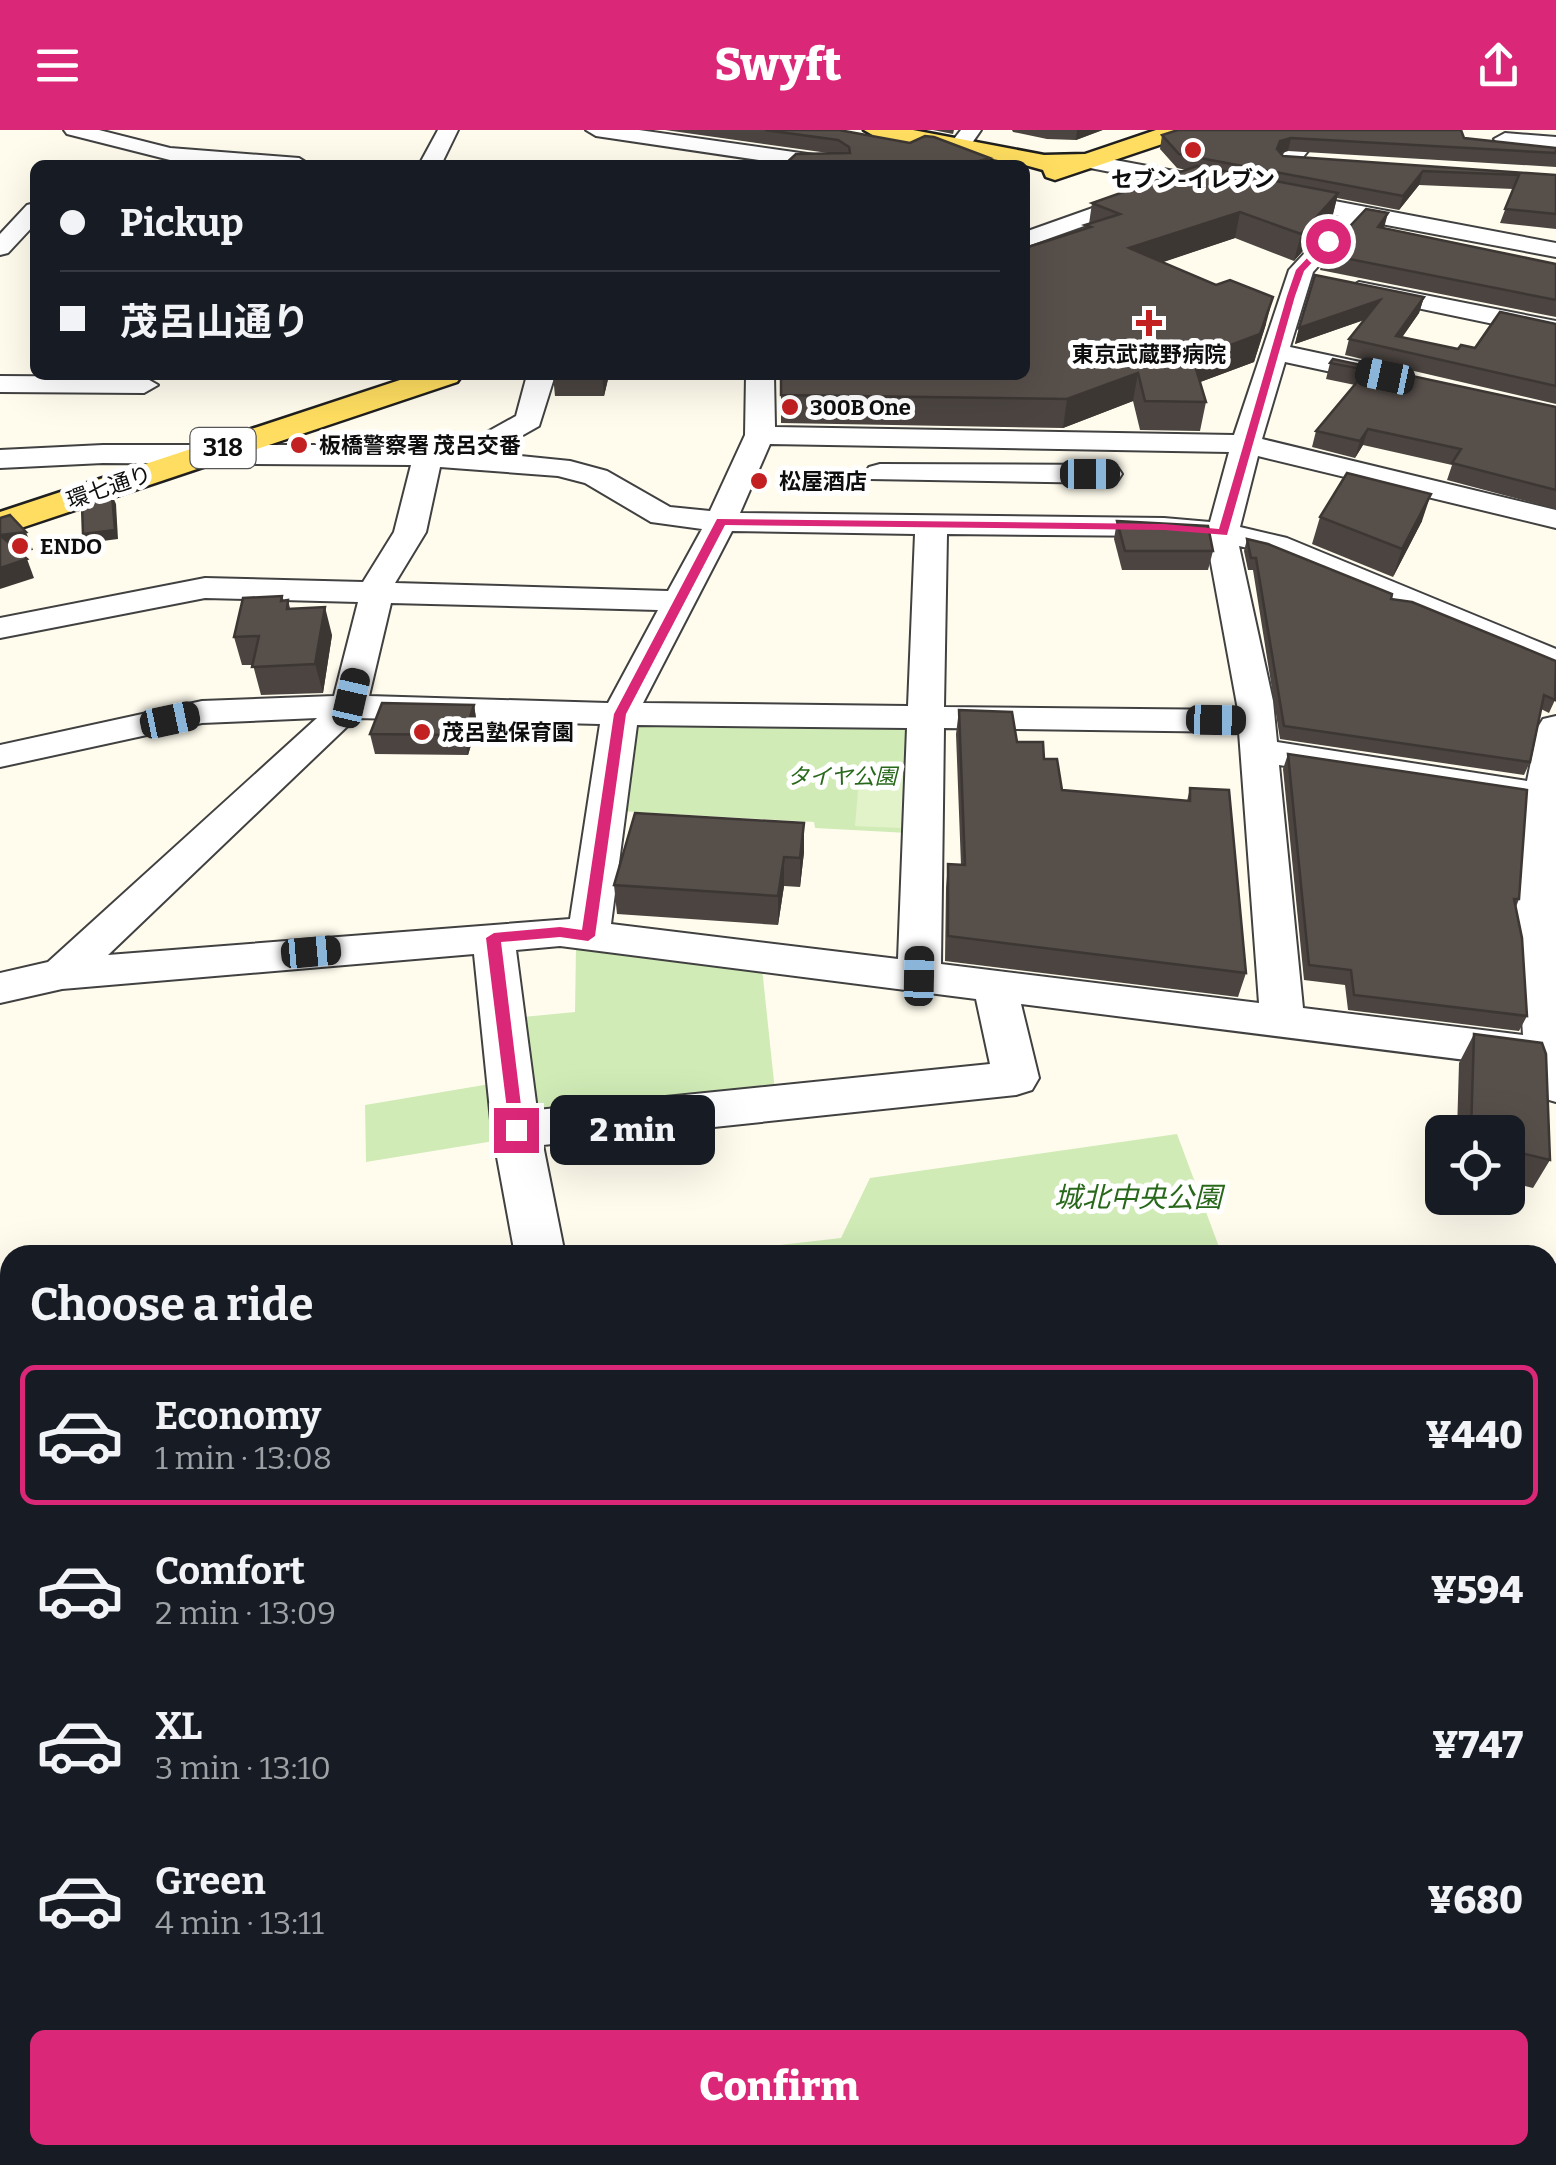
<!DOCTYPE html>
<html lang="en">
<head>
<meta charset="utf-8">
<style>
	body { margin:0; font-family:Bitter,"Noto Sans JP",serif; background:#20242c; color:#f1f3f6; height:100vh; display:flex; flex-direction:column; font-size:38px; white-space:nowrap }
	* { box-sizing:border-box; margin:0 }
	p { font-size:32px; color:#9ea1a6 }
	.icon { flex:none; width:55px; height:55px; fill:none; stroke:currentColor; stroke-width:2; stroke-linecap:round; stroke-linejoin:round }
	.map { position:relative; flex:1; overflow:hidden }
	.side { position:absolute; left:0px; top:1115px; width:1558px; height:920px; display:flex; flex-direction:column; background:#171b24; border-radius:30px 30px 0 0; box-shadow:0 10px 40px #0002 }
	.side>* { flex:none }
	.guide { position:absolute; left:30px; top:30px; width:1000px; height:220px; border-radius:15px; box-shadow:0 10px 40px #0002; display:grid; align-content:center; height:220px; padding:0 30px; background:#171b24 }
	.tools { position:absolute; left:1425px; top:985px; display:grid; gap:20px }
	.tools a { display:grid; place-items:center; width:100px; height:100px; border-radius:15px; background:#171b24; box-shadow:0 10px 40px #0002; font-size:50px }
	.end { position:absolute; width:45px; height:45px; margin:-22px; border:12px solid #db2777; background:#fff; box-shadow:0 0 0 5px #fff }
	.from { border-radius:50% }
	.bubble { position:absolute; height:70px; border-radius:15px; background:#171b24; box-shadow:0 10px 40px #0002; font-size:32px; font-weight:800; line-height:70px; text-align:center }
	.car { position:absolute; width:30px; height:60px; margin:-30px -15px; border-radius:12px; box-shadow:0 0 8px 2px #0007; background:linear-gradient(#222 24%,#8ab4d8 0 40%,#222 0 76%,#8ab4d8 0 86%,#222 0) }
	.guide b { display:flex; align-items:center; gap:35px; height:95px; font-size:38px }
	.guide b+b { border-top:2px solid #363941 }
	.guide i { width:25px; height:25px; background:#f1f3f6 }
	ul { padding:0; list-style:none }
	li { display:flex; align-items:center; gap:30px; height:140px; margin:0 20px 15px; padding:0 10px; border:5px solid transparent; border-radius:15px }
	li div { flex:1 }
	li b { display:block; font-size:38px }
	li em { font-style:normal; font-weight:800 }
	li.selected { border-color:#db2777 }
	li>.icon { width:90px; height:90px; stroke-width:1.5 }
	h2 { padding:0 30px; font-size:45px; line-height:120px }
	.cta { display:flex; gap:20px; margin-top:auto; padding:20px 30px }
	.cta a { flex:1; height:115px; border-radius:15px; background:#db2777; color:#fff; font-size:40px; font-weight:800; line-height:115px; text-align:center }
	header { display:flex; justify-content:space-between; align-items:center; height:130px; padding:0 30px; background:#db2777; color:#fff; font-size:45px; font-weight:800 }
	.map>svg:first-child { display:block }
	.green { fill:#d0ebb6 }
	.pitch { fill:#e2f2c9 }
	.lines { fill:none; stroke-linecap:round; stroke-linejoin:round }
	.minor-casing { stroke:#414141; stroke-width:4 }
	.major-casing { stroke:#1f1f1f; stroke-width:5 }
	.minor { fill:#fff; fill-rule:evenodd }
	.major { fill:#fedd60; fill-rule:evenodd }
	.wall { fill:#4b4440 }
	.shaded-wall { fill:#3d3734 }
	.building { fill:#574f4a; stroke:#3d3734; stroke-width:2.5 }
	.route { fill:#db2777 }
	.poi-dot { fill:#c32022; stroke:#fff; stroke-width:4 }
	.labels { text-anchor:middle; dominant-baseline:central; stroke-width:10; stroke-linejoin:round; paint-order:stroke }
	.far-poi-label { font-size:22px; font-weight:bold; fill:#0e0e0e; stroke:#fff; text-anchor:start }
	.far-street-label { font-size:22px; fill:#0e0e0e; stroke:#fff }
	.far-park-label { font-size:22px; font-style:italic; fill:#28681b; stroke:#fff }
	.shield { fill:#fff; stroke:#565656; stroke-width:2.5 }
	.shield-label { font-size:25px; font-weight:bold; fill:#0e0e0e }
	.park-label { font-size:28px; font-style:italic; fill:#28681b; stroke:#fff }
</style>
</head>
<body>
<header><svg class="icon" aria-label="menu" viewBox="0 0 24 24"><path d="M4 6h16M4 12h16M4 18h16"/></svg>Swyft<svg class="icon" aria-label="share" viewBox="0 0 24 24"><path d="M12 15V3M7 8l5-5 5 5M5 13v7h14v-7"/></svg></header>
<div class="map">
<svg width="1556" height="2035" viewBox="0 0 1556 2035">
	<rect width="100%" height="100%" fill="#fffcee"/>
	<g class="green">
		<path d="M644 591 896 593 911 602 908 703 815 698 814 692 620 681 632 597Z"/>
		<path d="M576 816 762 838 775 961 553 987 533 978 523 887 575 882Z"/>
		<path d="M490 954 500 1010 366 1032 365 975Z"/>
		<path d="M1177 1004 1222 1125H693L841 1108 870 1048Z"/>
		<path d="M0 1280H10V1749L0 1744Z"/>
		<path d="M3 1851 10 1854V2025H660L663 2035H0V1865Z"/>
	</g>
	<path class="pitch" d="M860 638 904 640 901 698 855 696Z"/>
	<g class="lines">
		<g class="minor-casing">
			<g id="minor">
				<path d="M64 0H99L170 18 299 28 310 35 170 30 67 4Z"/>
				<path d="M438 0H458L441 35H419Z"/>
				<path d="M586 0H639L836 28 847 35H792L596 6Z"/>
				<path d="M961 0H981L972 13 965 15 954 9Z"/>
				<path d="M1304 0H1325L1269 69H1253L1250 64 1253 59Z"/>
				<path d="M1505 3 1556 7V19L1498 13 1494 9Z"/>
				<path d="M1088 25 1228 51 1239 58 1228 65 1080 36 1077 31 1080 26Z"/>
				<path d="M1149 58 1160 65 1157 70 1025 117V102Z"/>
				<path d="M1324 69 1556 113V127L1360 90 1313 142 1290 217 1402 241 1406 247 1392 255 1285 232 1262 309 1556 380V398L1258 326 1240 397 1287 408 1556 519V541L1266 422 1239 416 1273 571 1277 612 1527 651 1538 597 1543 589 1556 586V972L1539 967 1529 938 1021 874 1039 948 1032 960 1016 965 543 1015 565 1125H515L492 1000 474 824 62 859 0 873V843L48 832 317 588 202 593 0 637V615L202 571 334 566 358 472 205 468 0 508V488L205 448 363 452 394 402 411 335 103 333 0 338V320L103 315H375L453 321 516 286 527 245H555L539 296 491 323 570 331 607 341 670 377 710 381 745 305 746 245H774L775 297 1234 305 1289 140 1339 86 1316 81 1313 76 1316 71ZM770 314 1229 322 1210 392 1164 388 740 383ZM440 337 558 346 585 353 651 392 702 399 668 461 395 453 426 402ZM732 401 915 404 908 576 643 573ZM947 404 1164 406 1207 411 1238 580 944 577ZM391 473 658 480 608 573 369 566ZM356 588 600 594 570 789 108 825ZM637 595 907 598 898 829 611 794ZM944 598 1239 602 1259 873 941 834ZM1279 635 1513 671 1524 668 1515 776 1523 905 1303 878ZM560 816 976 869 990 934 537 980 516 820Z"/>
				<path d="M35 73V94L8 123 0 125V104L27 75Z"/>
				<path d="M1359 152 1556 191V207L1350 164 1347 159Z"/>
				<path d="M0 246 144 247 158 255 144 263 0 262Z"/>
				<path d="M880 334 1107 335 1118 338 1122 344 1118 350 1107 353 869 349 865 343 869 337Z"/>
				<path d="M1556 1175V1234L1548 1231V1178Z"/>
				<path d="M0 1773 10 1777V1845L0 1841Z"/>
				<path d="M674 2025H748L751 2035H677Z"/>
				<path d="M1025 2025H1134L1138 2035H1029Z"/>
			</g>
		</g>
		<g class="major-casing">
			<g id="major">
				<path d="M864 0H913L1044 25 1085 24 1156 0H1192L1189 5 1055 50 1046 47 1043 40 1025 35 876 7Z"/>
				<path d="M415 245H462L457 252 0 405V382Z"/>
			</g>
		</g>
		<use href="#minor" class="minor"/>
		<use href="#major" class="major"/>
	</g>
	<g class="wall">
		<path d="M665 0H839L990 28 989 35H784L828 23Z"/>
		<path d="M933 0H954L953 4Z"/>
		<path d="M1012 0H1103L1076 10 1047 9 1013 2Z"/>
		<path d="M1162 5 1464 8 1556 18V37L1288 21 1280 23 1283 26 1556 45V99L1500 93 1513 59 1419 55 1399 80 1337 68 1332 88 1294 131 1235 108 1162 132 1266 194 1254 232 1200 252 1206 272 1200 301 1140 300 1133 271 1063 298 781 293V245H1025L1085 95 1089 94 1092 73 1186 40 1177 38 1160 19Z"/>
		<path d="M1384 98 1556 134V187L1320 140 1324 124Z"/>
		<path d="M1424 167 1419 183 1402 207 1458 219 1475 218 1556 194V274L1345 225 1349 209 1364 190 1295 214 1299 198Z"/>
		<path d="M1330 233 1556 277V379L1447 350 1452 335 1363 315 1355 328 1312 317 1316 301 1355 255 1326 249Z"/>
		<path d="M553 245H609L604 266H555Z"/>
		<path d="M1320 387 1422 391 1393 447 1312 414Z"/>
		<path d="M1117 391 1213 421 1208 440H1122L1114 409Z"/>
		<path d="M1247 409 1391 469 1555 570 1549 583 1541 579 1530 632 1524 645 1280 609 1253 440H1248L1244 421Z"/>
		<path d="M282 466 284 471 288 470 290 478 332 505 323 563 261 565 253 535H242L234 507Z"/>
		<path d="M474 575 477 595 468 625 375 624 370 604Z"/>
		<path d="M959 580 1017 612 1044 629 1062 660 1187 671 1190 658 1246 843 1238 867 945 831 946 758 948 734 961 735 956 604Z"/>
		<path d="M1288 624 1519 769 1516 777 1527 886 1519 901 1348 880 1345 855 1304 850 1283 639Z"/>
		<path d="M804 722 800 757 784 756 778 795 617 784 614 755Z"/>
		<path d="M1474 904 1550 1030 1533 1058 1508 1052V1002H1457L1459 933Z"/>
		<path d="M1548 1354 1556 1381V1388L1551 1394H1548Z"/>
		<path d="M1548 1639 1556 1641V1688L1548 1687Z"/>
	</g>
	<g class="shaded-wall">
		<path d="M1077 0H1102L1076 10Z"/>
		<path d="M1291 8 1288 21 1277 24 1274 33 1280 11Z"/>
		<path d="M990 28 989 35H965Z"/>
		<path d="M1423 41 1419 55 1399 80 1403 66Z"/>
		<path d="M1338 63 1332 88 1294 131 1301 104Z"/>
		<path d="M1240 82 1235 108 1125 145 1129 118Z"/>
		<path d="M1388 83 1384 98 1378 97Z"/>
		<path d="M1273 167 1266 194 1254 232 1187 257 1193 229Z"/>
		<path d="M1424 167 1419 183 1392 222 1396 206Z"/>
		<path d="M1380 170 1375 186 1295 214 1299 198Z"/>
		<path d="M1138 243 1133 271 1063 298 1067 269Z"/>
		<path d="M602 245H609L604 266Z"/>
		<path d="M1368 299 1363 315 1355 328 1360 311Z"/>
		<path d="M1431 364 1422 391 1393 447 1402 419Z"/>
		<path d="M112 365 116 374 118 409 87 413 83 404Z"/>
		<path d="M26 402 33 420 8 423 0 405Z"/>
		<path d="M27 429 34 448 0 459V438Z"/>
		<path d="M325 477 332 505 323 563 315 534Z"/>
		<path d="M474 575 477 595 468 625 464 605Z"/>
		<path d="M804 693V722L800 757V728Z"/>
		<path d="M784 727V756L778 795V766Z"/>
	</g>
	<g class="building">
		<path d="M765 0H839L910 13 925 6 934 7 990 28 965 35H784L796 24 850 23 849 17 838 10Z"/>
		<path d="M1178 0H1461L1464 8 1556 18V23L1291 8 1280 11 1277 19 1283 26 1556 45V84L1505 79 1519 45 1423 41 1403 66 1179 24 1162 5Z"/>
		<path d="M1197 36 1338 63 1301 104 1240 82 1129 118 1216 155 1230 150 1273 167 1260 204 1193 229 1206 272 1145 271 1138 243 1067 269 781 265V245H1025V118L1091 97 1085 95 1120 84 1092 73Z"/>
		<path d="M1366 79 1388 83 1378 97 1556 134V170L1324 124Z"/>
		<path d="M1315 145 1424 167 1396 206 1458 219 1461 215 1475 218 1500 182 1556 194V256L1349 209 1380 170 1299 198Z"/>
		<path d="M1333 229 1556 277V360L1452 333 1461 319 1368 299 1360 311 1316 301 1367 240 1330 233Z"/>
		<path d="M1347 343 1431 364 1402 419 1320 387Z"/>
		<path d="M112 365 115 400 83 404 82 375Z"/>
		<path d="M10 385 26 402 0 405 27 429 0 438V388Z"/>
		<path d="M1117 391 1208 396 1213 421H1125Z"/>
		<path d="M1247 409 1268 414 1392 464 1391 469 1412 472 1556 531 1555 570 1544 565 1530 632 1284 596 1256 428H1251Z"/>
		<path d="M282 466 281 471 288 470 287 479 325 477 315 534 252 537 259 506 234 507 243 468Z"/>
		<path d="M382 573 474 575 464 605 370 604Z"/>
		<path d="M959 580 1012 582 1017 612H1043L1044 629H1057L1062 660 1190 671V658L1229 660 1246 843 948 806V734L965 735Z"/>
		<path d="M1288 624 1527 660 1519 769H1514L1522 808 1527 886 1354 865 1351 840 1309 835Z"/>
		<path d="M635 683 804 693 800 728 784 727 778 766 614 755Z"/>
		<path d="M1474 904 1542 913 1546 924 1550 1030 1508 1020V1002H1471Z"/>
		<path d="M1548 1354 1556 1381V1386L1548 1385Z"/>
		<path d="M1548 1639 1556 1641V1681L1548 1679Z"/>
		<path d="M1548 1701 1553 1763 1548 1762Z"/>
	</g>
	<path class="route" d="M1325 109 1332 111 1304 141 1295 166 1227 405 1164 400 725 395 626 584 595 806 588 811 560 807 501 812 524 1000 521 1004H510L486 808 494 803 560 797 582 800 614 584 717 389 1164 394 1219 399 1287 166 1296 140Z"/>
	<g class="poi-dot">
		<circle cx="1193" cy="20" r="10"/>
		<path d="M1144 178h10v10h10v10h-10v10h-10v-10h-10v-10h10z"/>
		<circle cx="790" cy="277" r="10"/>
		<circle cx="299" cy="315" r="10"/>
		<circle cx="759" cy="351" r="10"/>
		<circle cx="20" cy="416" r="10"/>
		<circle cx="422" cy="602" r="10"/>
	</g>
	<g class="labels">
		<g class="far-poi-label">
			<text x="1193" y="49" text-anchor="middle">セブン-イレブン</text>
			<text x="1149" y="224" text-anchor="middle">東京武蔵野病院</text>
			<text x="810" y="277">300B One</text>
			<text x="319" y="315">板橋警察署 茂呂交番</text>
			<text x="779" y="351">松屋酒店</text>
			<text x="40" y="416">ENDO</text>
			<text x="442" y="602">茂呂塾保育園</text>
		</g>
		<g class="far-street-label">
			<text transform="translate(109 357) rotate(-19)">環七通り</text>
		</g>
		<g class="far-park-label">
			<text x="842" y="646">タイヤ公園</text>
		</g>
		<rect class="shield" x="190.5" y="298" width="65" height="40" rx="8"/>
		<g class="shield-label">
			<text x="223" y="318">318</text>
		</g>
		<g class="park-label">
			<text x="1138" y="1067">城北中央公園</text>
		</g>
	</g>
</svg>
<div class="tools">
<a><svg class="icon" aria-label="locate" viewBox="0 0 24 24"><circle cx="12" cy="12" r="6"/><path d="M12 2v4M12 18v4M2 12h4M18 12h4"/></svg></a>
</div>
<i class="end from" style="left:1328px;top:111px"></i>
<i class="end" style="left:516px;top:1000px"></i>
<div class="bubble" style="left:550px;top:965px;width:165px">2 min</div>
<i class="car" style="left:1385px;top:246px;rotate:282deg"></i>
<i class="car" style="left:1090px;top:344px;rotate:90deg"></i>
<i class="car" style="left:351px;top:568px;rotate:13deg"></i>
<i class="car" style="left:170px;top:590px;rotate:78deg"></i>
<i class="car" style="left:1216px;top:590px;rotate:91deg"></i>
<i class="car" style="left:311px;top:822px;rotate:85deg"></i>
<i class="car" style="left:919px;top:846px;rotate:1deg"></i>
<div class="guide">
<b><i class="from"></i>Pickup</b>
<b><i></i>茂呂山通り</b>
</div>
<section class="side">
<h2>Choose a ride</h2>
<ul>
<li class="selected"><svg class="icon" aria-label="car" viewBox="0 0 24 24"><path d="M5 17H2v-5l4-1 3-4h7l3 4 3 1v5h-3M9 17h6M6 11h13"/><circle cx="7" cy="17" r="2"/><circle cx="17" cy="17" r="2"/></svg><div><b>Economy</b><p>1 min · 13:08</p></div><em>¥440</em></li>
<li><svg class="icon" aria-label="car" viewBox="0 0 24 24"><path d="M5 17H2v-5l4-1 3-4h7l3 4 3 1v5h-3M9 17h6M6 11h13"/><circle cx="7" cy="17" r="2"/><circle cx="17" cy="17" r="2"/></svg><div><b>Comfort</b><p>2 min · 13:09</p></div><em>¥594</em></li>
<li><svg class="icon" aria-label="car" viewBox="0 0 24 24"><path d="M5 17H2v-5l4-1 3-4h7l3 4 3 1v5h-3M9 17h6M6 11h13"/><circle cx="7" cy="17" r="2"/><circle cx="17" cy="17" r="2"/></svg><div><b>XL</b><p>3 min · 13:10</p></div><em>¥747</em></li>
<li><svg class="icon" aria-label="car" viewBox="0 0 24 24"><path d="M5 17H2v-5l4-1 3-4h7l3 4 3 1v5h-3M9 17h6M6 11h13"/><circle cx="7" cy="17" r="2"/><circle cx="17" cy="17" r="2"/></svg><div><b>Green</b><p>4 min · 13:11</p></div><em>¥680</em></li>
</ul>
<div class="cta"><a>Confirm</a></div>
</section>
</div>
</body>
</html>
